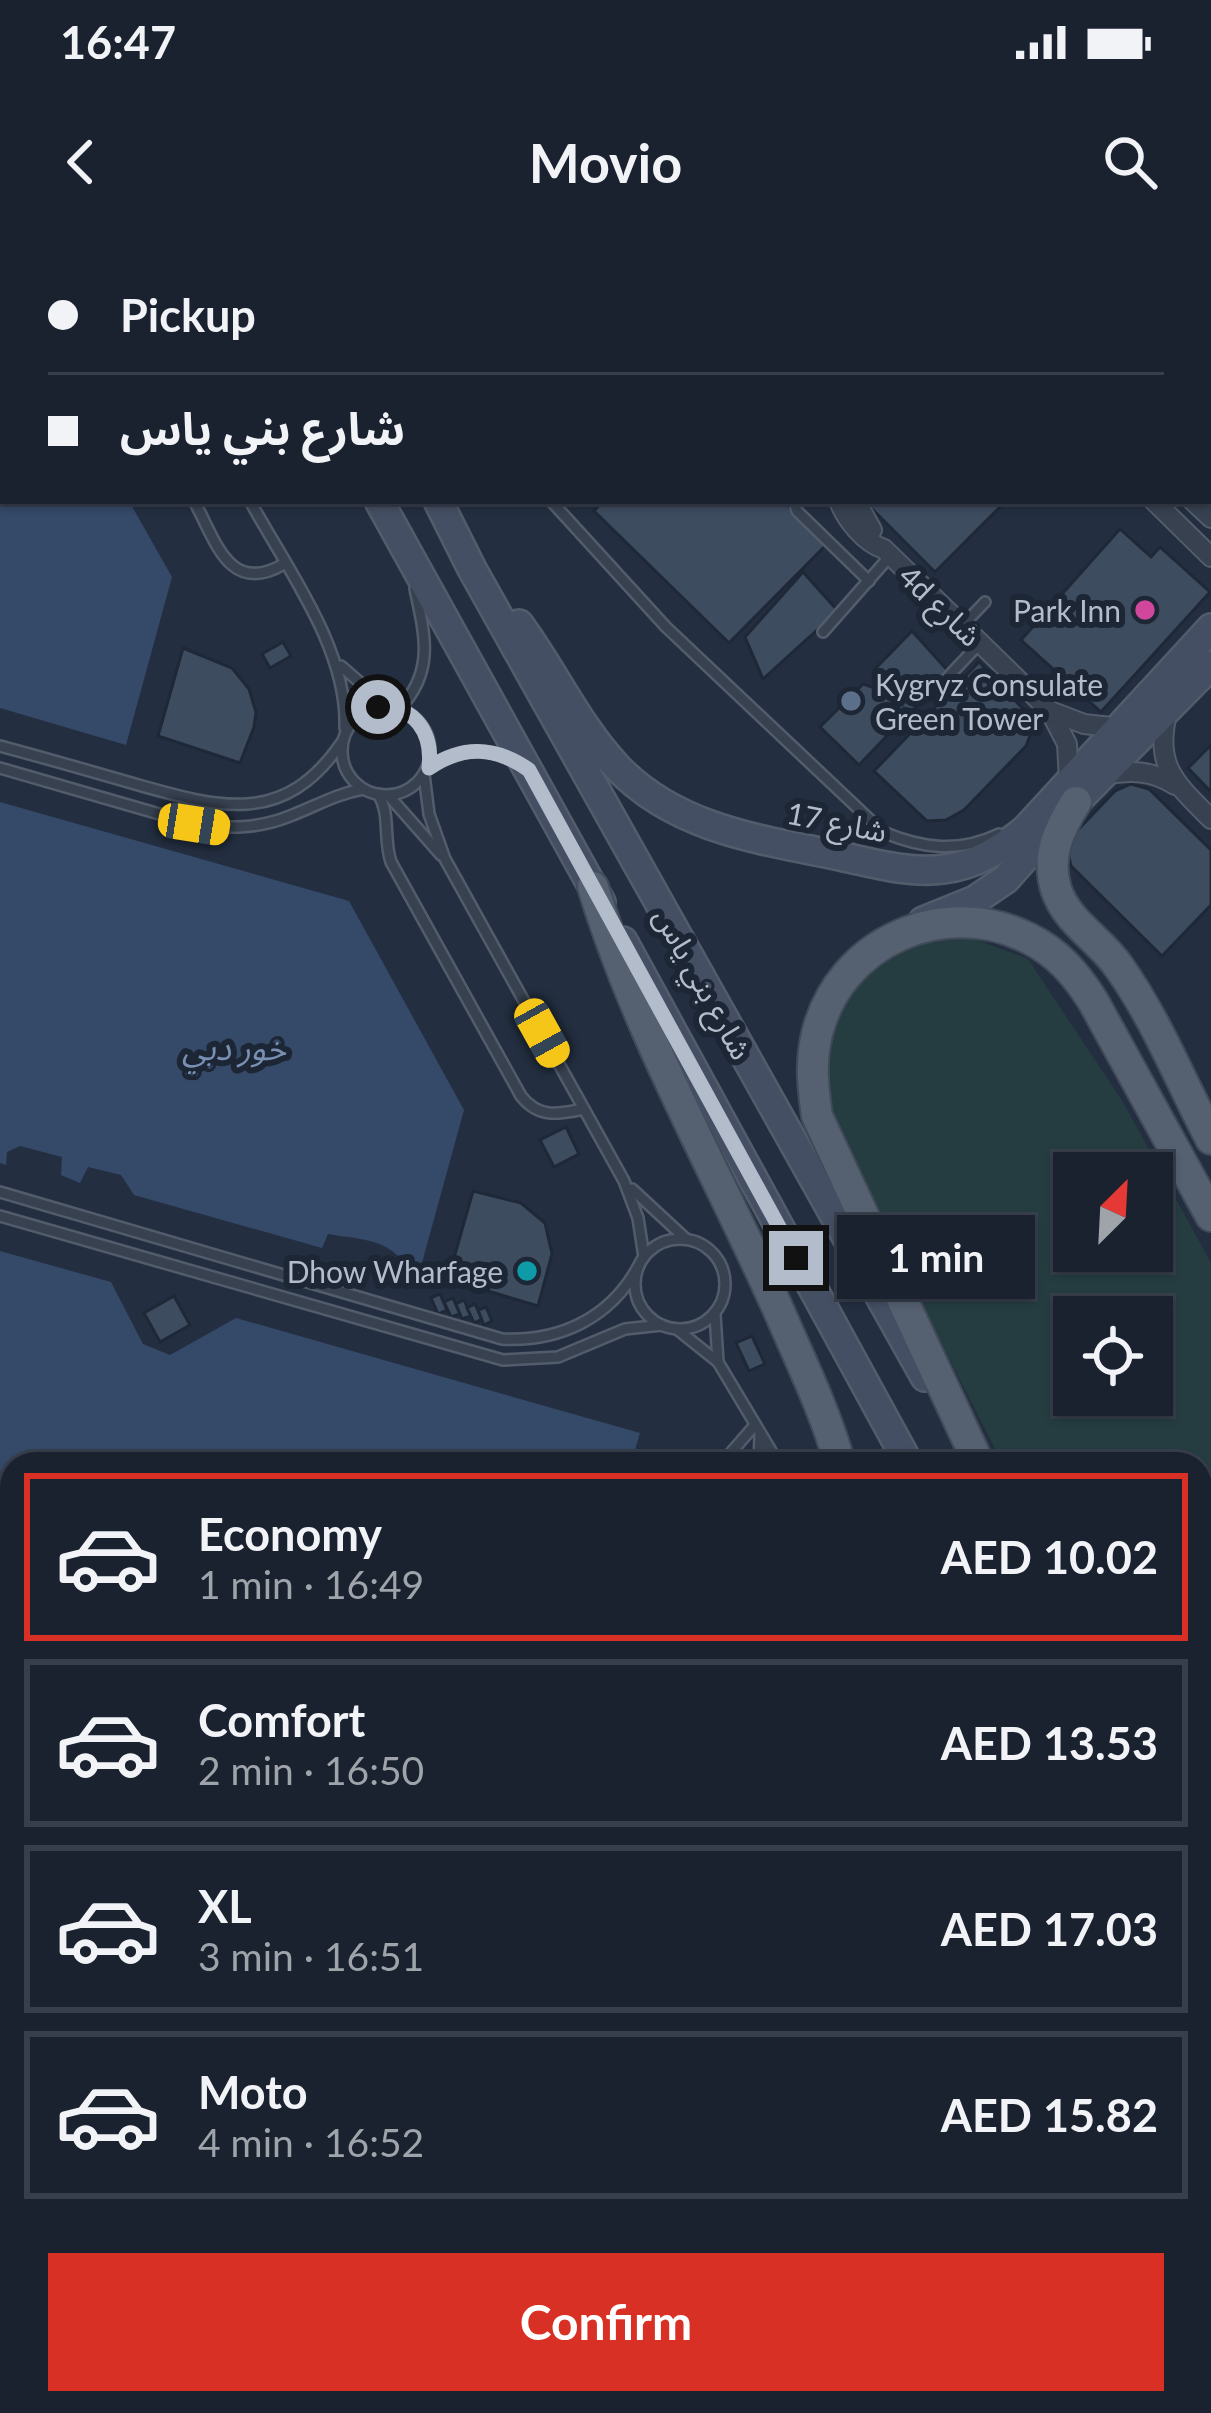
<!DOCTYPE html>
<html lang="en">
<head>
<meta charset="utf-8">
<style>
	body { margin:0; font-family:Lato,"Noto Sans Arabic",sans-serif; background:#272f3c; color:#f1f3f6; height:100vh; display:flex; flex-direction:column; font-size:45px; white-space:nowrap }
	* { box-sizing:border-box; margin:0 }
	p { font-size:39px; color:#9fa4ab }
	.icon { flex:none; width:66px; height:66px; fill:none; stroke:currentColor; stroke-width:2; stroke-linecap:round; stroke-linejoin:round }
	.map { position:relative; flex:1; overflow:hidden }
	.details { position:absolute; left:0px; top:1212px; width:1212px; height:963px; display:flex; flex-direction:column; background:#1a2230; border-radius:36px 36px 0 0; box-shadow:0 3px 9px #0004,0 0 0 3px #383f4c }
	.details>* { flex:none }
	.top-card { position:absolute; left:0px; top:0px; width:1212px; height:264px; box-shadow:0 3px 9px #0004,0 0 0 3px #383f4c; display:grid; align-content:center; height:264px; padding:0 48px; background:#1a2230 }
	.needle { width:78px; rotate:24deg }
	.controls { position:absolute; left:1053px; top:912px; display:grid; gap:24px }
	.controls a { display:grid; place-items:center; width:120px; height:120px; border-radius:0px; background:#1a2230; box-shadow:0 3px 9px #0004,0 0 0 3px #383f4c; font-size:60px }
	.end { position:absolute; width:54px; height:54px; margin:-27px; border:15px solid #b3bccb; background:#111; box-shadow:0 0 0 6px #111 }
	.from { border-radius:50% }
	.bubble { position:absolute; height:84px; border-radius:0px; background:#1a2230; box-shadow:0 3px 9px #0004,0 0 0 3px #383f4c; font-size:39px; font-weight:700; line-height:84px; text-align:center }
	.car { position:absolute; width:36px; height:72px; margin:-36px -18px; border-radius:15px; box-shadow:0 0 9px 3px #0007; background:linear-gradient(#f5c518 24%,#345 0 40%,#f5c518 0 76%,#345 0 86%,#f5c518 0) }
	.top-card b { display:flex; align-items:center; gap:42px; height:114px; font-size:45px }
	.top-card b+b { border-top:3px solid #383f4c }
	.top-card i { width:30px; height:30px; background:#f1f3f6 }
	ul { padding:21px 0 0; list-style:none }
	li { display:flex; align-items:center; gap:36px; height:168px; margin:0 24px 18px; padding:0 24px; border:6px solid #383f4c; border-radius:0px }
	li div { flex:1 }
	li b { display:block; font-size:45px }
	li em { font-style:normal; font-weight:700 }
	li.on { border-color:#d93025 }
	li>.icon { width:108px; height:108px; stroke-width:1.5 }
	.action { display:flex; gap:24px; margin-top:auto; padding:24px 48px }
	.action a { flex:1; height:138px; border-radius:0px; background:#d93025; color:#fff; font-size:48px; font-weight:700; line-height:138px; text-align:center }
	.status { display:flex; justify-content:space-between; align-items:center; height:84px; padding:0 60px; background:#1a2230; direction:ltr }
	.status svg { height:33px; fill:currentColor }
	header { display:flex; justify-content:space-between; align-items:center; height:156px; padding:0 48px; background:#1a2230; font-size:54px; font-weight:700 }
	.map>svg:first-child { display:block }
	.green { fill:#253d41; fill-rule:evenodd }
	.water { fill:#354968 }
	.building { fill:#3e4c60; stroke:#1e2837; stroke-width:3 }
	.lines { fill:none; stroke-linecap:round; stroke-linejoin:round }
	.lane-casing { stroke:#525c6b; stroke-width:14 }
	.street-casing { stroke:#525c6b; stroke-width:22 }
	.secondary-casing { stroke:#525c6b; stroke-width:32 }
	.primary-casing { stroke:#404a59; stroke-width:34 }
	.lane { stroke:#374150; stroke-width:9 }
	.street { stroke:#374150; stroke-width:18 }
	.secondary { stroke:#454f63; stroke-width:27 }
	.primary { stroke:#556070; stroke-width:30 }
	.route { stroke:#b3bccb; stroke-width:15 }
	.hotel-dot { fill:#d1479c; stroke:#1c2635; stroke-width:4.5 }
	.service-dot { fill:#5c6f8a; stroke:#1c2635; stroke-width:4.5 }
	.culture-dot { fill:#0f9aa8; stroke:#1c2635; stroke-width:4.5 }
	.labels { text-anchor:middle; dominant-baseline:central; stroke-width:12; stroke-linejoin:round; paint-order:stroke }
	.street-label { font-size:30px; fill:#b3bccb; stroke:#1c2635 }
	.poi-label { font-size:30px; fill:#b3bccb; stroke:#1c2635; text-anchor:end }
	.water-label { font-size:33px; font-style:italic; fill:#7990b4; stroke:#1c2635 }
</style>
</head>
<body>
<div class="status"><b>16:47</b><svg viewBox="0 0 49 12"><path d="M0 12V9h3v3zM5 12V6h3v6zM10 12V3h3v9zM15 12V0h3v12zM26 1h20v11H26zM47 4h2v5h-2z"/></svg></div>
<header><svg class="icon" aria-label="back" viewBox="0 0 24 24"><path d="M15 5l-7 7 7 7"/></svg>Movio<svg class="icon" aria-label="search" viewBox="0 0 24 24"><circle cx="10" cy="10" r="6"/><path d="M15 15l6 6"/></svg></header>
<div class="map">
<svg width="1211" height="2173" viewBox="0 0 1211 2173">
	<rect width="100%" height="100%" fill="#232e40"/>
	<path class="green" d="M961 694 1028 719 1123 862 1211 1023V1293L1200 1300V1224H1003L818 863 830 769 889 710ZM1074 933H1152V1011H1074ZM1074 1077H1152V1155H1074Z"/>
	<g class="water">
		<path d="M0 113 3 261H129L172 337 126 505 0 468Z"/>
		<path d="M0 562 349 661 464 870 417 1041 401 1031 403 1021C384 998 356 999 328 994L322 1008 134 955 121 935 88 927 80 943 61 935 62 917 20 906 7 912 6 925 0 923Z"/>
		<path d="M0 1011 111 1042 143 1104 170 1115 236 1078 640 1193 631 1224H12V1313L0 1310Z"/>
		<path d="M0 1413 12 1439V1938L0 1944Z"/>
		<path d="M135 2163H458L463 2173H118Z"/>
	</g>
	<g class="building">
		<path d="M423 0H592L587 3Z"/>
		<path d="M658 0H830V3Z"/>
		<path d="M1055 0H1183L1186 3H1058Z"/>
		<path d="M1209 73 1211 75V152L1209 150Z"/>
		<path d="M603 261H783L827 304 729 403 594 271Z"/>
		<path d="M870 261H1006L935 332 870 267Z"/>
		<path d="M1120 289 1151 317 1160 307 1210 352 1101 472 1021 400Z"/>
		<path d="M803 332 838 371 763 439 745 397Z"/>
		<path d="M912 391 949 432 913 470 904 468 903 479 859 525 820 487 863 444 878 449 874 430Z"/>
		<path d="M283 402 291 416 270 428 262 414Z"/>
		<path d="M183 408 232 428 249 449 256 472 254 487 240 523 158 496Z"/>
		<path d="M979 422 1023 469 1033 488 1026 506 964 570 946 580 927 581 874 531Z"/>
		<path d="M1211 505V552L1188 528Z"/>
		<path d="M1131 544 1149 549 1211 610V665L1162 716 1071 626 1068 613 1070 598 1115 551Z"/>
		<path d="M566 887 579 914 554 927 540 900Z"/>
		<path d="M473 951 521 963 545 983 552 1014 538 1066 448 1039Z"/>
		<path d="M440 1054 447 1070 438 1074 431 1058Z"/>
		<path d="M174 1056 190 1085 160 1102 144 1073Z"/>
		<path d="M453 1058 460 1074 451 1077 444 1062Z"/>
		<path d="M464 1060 471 1076 462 1079 456 1064Z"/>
		<path d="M475 1064 482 1079 474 1083 467 1068Z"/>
		<path d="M486 1067 492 1081 484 1085 478 1070Z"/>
		<path d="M752 1096 765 1124 749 1131 736 1103Z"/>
		<path d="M1200 2148 1211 2162V2173H1123L1114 2163H1200Z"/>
		<path d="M522 2163H711L712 2173H536Z"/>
		<path d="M586 2163H711L712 2173H586Z"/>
		<path d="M974 2163H1051L1043 2173H990Z"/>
	</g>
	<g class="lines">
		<g class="lane-casing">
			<g id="lane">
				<path d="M55 0 56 3"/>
				<path d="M378 0 380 3"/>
				<path d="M963 0 964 3"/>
				<path d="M1028 0 1031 3"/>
				<path d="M18 3 22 0"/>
				<path d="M128 3 130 0"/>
				<path d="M0 17 3 15"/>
				<path d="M0 41 3 40"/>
				<path d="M1209 178 1211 180"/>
				<path d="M1209 247 1211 249"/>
				<path d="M194 261C216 301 229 356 284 324"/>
				<path d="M250 261C287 329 348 409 345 488"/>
				<path d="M551 261 666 387 883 592C923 609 959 613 999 594"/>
				<path d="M794 261 797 271 869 341"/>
				<path d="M964 384 985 362"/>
				<path d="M823 392 891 315"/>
				<path d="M341 426 387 466"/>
				<path d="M947 438 980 403"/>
				<circle cx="386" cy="511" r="44"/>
				<path d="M399 469C435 432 425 395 415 349"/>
				<path d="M0 506C45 518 90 531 135 544 220 568 284 587 342 502"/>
				<path d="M0 528 194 584C227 589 258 589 290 576 316 566 336 554 363 549"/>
				<path d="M429 528C457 509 482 506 514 520"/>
				<path d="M424 534 429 574 445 619 624 941 638 978 644 1017"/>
				<path d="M378 554C391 574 383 599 391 622L521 856C539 879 559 874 584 869"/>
				<path d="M389 556 441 615"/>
				<path d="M632 949 686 999"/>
				<path d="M0 952 502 1099C560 1102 610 1078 638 1027"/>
				<path d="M0 976 503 1120 558 1117 625 1089 662 1085"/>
				<circle cx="680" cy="1044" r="45"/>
				<path d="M715 1074 718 1122"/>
				<path d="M678 1090 718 1122 779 1224"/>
				<path d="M721 1224 755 1185"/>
				<path d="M759 1224 760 1194"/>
				<path d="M1040 2163 1050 2173"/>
				<path d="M743 2173 746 2163"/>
				<path d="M803 2173 813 2163"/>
			</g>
		</g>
		<g class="street-casing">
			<g id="street">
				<path d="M898 0 901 3"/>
				<path d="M939 0 942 3"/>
				<path d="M839 261C846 280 865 303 884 309L1050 471 1067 504 1069 541"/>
				<path d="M856 261 872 290"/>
				<path d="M1154 261 1211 317"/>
				<path d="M1193 261 1211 278"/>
				<path d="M1168 470C1153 525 1175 543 1211 579"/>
				<path d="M1050 471 1084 484 1120 488"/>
				<path d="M1104 535C1130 530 1152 530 1175 545"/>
			</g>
		</g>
		<g class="secondary-casing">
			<g id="secondary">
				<path d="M237 0 239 3"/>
				<path d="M300 0 301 3"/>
				<path d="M320 0 321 3"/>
				<path d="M379 261 601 662"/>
				<path d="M438 261 472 329 925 1137"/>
				<path d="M519 384C553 430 578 486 618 528 676 588 757 599 835 615 870 622 908 634 944 629 976 625 1001 609 1025 590L1211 388"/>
				<path d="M923 681 975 660 1006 639 1060 578 1211 425"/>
				<path d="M623 701 909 1224"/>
				<path d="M1200 1756 1211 1776"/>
			</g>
		</g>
		<g class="primary-casing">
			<g id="primary">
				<path d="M1076 562C1059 589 1046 616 1056 649 1067 683 1100 699 1119 727 1156 779 1181 842 1211 899"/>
				<path d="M593 647C639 797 719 935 782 1078 803 1126 826 1174 840 1224"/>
				<path d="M979 1224 817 876C813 848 810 823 817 794 839 702 943 656 1028 698 1057 712 1076 734 1093 761L1211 976"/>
				<path d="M1200 1324 1211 1316"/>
				<path d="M1200 1362 1211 1354"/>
				<path d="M1200 1447 1211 1435"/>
				<path d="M1200 1470 1211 1468"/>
				<path d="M1200 1632 1211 1652"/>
				<path d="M1200 1920 1211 1937"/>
				<path d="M0 2054 12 2048"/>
				<path d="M0 2154 12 2148"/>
			</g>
		</g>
		<use href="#lane" class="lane"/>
		<use href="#street" class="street"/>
		<use href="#secondary" class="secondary"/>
		<use href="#primary" class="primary"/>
	</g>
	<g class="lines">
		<path class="route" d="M378 467C415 465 433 493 429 528 463 505 495 506 529 530L796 1018"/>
	</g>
	<circle class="hotel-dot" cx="1145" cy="370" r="12"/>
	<circle class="service-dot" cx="851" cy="461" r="12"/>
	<circle class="culture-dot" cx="527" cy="1031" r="12"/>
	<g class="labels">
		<g class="street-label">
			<text transform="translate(941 365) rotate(44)">4d شارع</text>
			<text transform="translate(837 581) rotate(11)">شارع 17</text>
			<text transform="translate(704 743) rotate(61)">شارع بني ياس</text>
		</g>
		<g class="poi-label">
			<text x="1121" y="370">Park Inn</text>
			<text x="875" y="444" text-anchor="start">Kygryz Consulate<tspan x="875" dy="34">Green Tower</tspan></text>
			<text x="503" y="1031">Dhow Wharfage</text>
		</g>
		<g class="water-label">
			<text x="234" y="807">خور دبي</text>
		</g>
	</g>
</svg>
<div class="controls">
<a><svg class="needle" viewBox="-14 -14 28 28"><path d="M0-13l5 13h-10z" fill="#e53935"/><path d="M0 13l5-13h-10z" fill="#9fa4ab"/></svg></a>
<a><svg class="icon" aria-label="locate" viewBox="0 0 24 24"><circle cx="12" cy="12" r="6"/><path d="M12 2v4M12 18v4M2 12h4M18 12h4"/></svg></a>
</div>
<i class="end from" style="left:378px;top:467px"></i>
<i class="end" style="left:796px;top:1018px"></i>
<div class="bubble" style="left:837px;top:975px;width:198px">1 min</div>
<i class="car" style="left:194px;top:584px;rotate:99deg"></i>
<i class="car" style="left:542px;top:793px;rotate:151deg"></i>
<div class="top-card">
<b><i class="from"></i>Pickup</b>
<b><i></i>شارع بني ياس</b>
</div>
<section class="details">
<ul>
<li class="on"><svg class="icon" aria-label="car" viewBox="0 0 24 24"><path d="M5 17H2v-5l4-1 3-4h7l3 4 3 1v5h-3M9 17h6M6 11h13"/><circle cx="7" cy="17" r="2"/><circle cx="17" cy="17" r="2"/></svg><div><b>Economy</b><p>1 min · 16:49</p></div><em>AED 10.02</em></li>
<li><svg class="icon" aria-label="car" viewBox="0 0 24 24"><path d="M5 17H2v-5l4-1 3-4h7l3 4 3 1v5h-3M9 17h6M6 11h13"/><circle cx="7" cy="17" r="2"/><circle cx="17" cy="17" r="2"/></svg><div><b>Comfort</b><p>2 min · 16:50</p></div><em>AED 13.53</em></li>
<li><svg class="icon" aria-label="car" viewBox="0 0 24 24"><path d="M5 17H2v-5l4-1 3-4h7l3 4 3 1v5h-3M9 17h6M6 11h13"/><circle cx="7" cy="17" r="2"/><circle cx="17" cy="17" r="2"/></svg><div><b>XL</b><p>3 min · 16:51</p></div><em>AED 17.03</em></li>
<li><svg class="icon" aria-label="car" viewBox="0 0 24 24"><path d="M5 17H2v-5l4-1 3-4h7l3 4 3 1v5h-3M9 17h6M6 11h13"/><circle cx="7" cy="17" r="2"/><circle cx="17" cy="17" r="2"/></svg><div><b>Moto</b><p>4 min · 16:52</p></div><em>AED 15.82</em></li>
</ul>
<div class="action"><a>Confirm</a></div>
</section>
</div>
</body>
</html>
